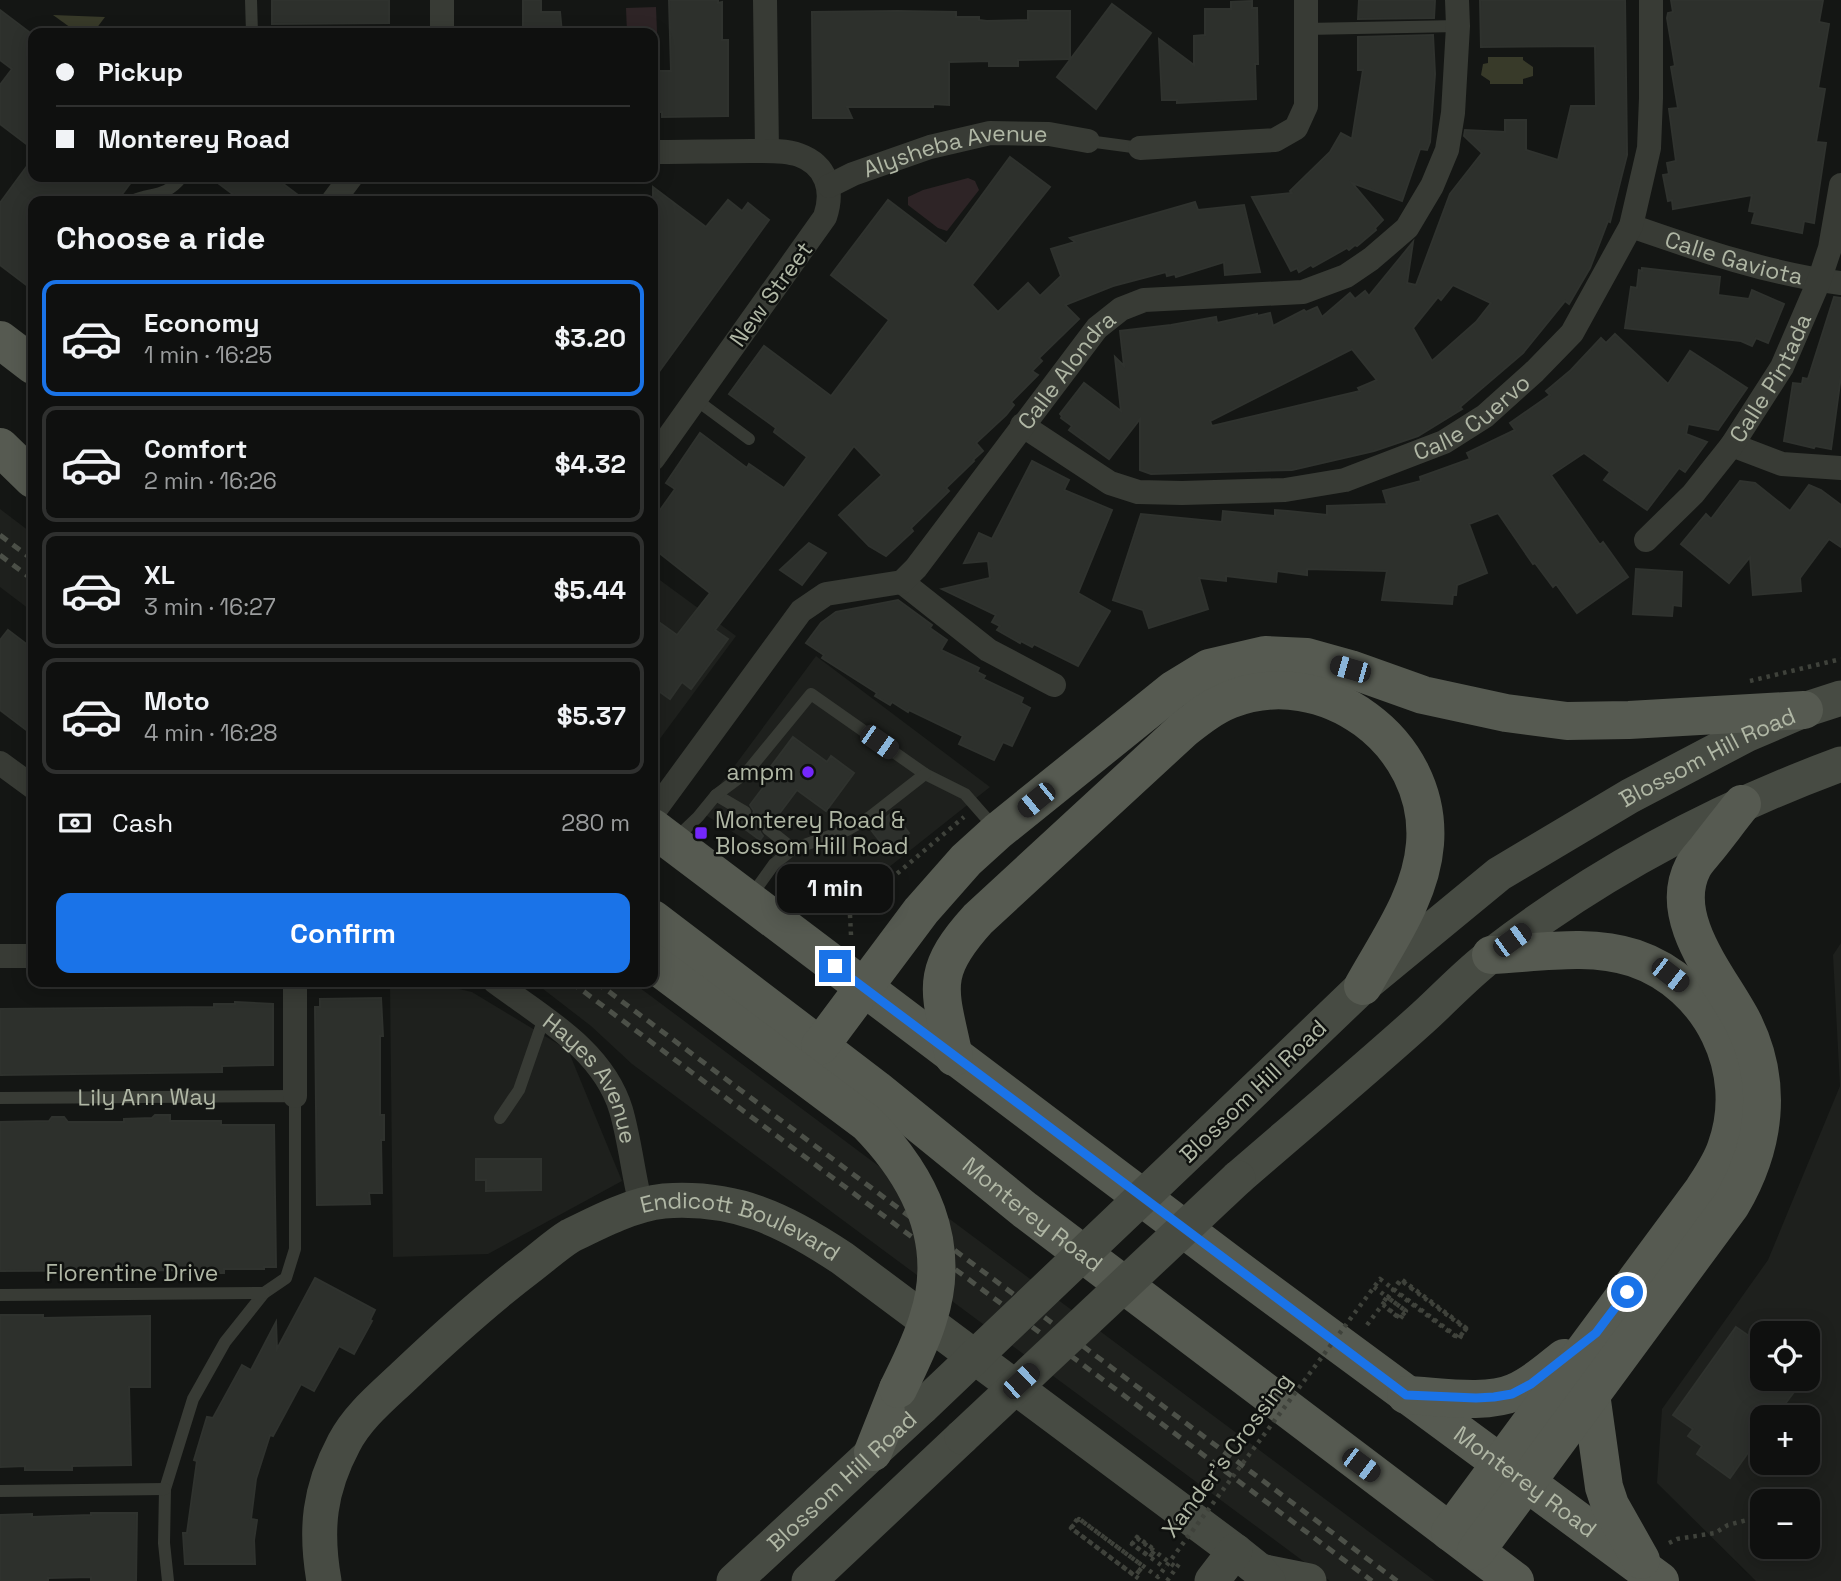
<!DOCTYPE html>
<html lang="en">
<head>
<meta charset="utf-8">
<style>
	body { margin:0; font-family:"Space Grotesk",sans-serif; background:#1d1e1d; color:#f1f3f6; height:100vh; display:flex; flex-direction:column; font-size:26px; white-space:nowrap }
	* { box-sizing:border-box; margin:0 }
	p { font-size:23px; color:#9b9d9e }
	.icon { flex:none; width:38px; height:38px; fill:none; stroke:currentColor; stroke-width:2; stroke-linecap:round; stroke-linejoin:round }
	.map { position:relative; flex:1; overflow:hidden }
	.details { position:absolute; left:28px; top:196px; width:630px; height:791px; display:flex; flex-direction:column; background:#0f100f; border-radius:14px; box-shadow:0 4px 18px #0003,0 0 0 2px #2f302f }
	.details>* { flex:none }
	.hud { position:absolute; left:28px; top:28px; width:630px; height:154px; border-radius:14px; box-shadow:0 4px 18px #0003,0 0 0 2px #2f302f; display:grid; align-content:center; height:154px; padding:0 28px; background:#0f100f }
	.controls { position:absolute; left:1750px; top:1321px; display:grid; gap:14px }
	.controls a { display:grid; place-items:center; width:70px; height:70px; border-radius:14px; background:#0f100f; box-shadow:0 4px 18px #0003,0 0 0 2px #2f302f; font-size:35px }
	.end { position:absolute; width:32px; height:32px; margin:-16px; border:9px solid #1a73e8; background:#fff; box-shadow:0 0 0 4px #fff }
	.from { border-radius:50% }
	.bubble { position:absolute; height:49px; border-radius:14px; background:#0f100f; box-shadow:0 4px 18px #0003,0 0 0 2px #2f302f; font-size:23px; font-weight:700; line-height:49px; text-align:center }
	.car { position:absolute; width:21px; height:42px; margin:-21px -10px; border-radius:9px; box-shadow:0 0 5px 2px #0007; background:linear-gradient(#222 24%,#8ab4d8 0 40%,#222 0 76%,#8ab4d8 0 86%,#222 0) }
	.hud b { display:flex; align-items:center; gap:24px; height:66px; font-size:26px }
	.hud b+b { border-top:2px solid #2f302f }
	.hud i { width:18px; height:18px; background:#f1f3f6 }
	ul { padding:0; list-style:none }
	li { display:flex; align-items:center; gap:21px; height:116px; margin:0 14px 10px; padding:0 14px; border:4px solid #2f302f; border-radius:14px }
	li div { flex:1 }
	li b { display:block; font-size:26px }
	li em { font-style:normal; font-weight:700 }
	li.on { border-color:#1a73e8 }
	li>.icon { width:63px; height:63px; stroke-width:1.5 }
	h2 { padding:0 28px; font-size:32px; line-height:84px }
	.pay { display:flex; align-items:center; gap:18px; height:77px; padding:0 28px; font-size:26px }
	.pay p { margin-inline-start:auto }
	.primary-button { display:flex; gap:14px; margin-top:auto; padding:14px 28px }
	.primary-button a { flex:1; height:80px; border-radius:14px; background:#1a73e8; color:#fff; font-size:28px; font-weight:700; line-height:80px; text-align:center }
	.map>svg:first-child { display:block }
	.built { fill:#1e201d; fill-rule:evenodd }
	.green { fill:#2e2426 }
	.water { fill:#383a29 }
	.building { fill:#2d302c; stroke:#2f322e; stroke-width:2; fill-rule:evenodd }
	.lines { fill:none; stroke-linecap:round; stroke-linejoin:round }
	.path { stroke:#3f423b; stroke-width:4.5; stroke-dasharray:3.5 5; stroke-linecap:butt }
	.lane { stroke:#383b35; stroke-width:12 }
	.street { stroke:#383b35; stroke-width:24 }
	.secondary { stroke:#474b43; stroke-width:35 }
	.primary { stroke:#565a51; stroke-width:38 }
	.rail { stroke:#4c5048; stroke-width:5; stroke-dasharray:9 7; stroke-linecap:butt }
	.path-bridge { stroke:#3f423b; stroke-width:4.5; stroke-dasharray:3.5 5; stroke-linecap:butt }
	.secondary-bridge { stroke:#474b43; stroke-width:35 }
	.primary-bridge { stroke:#565a51; stroke-width:38 }
	.route { stroke:#1a73e8; stroke-width:9 }
	.poi-dot { fill:#7427fb; stroke:#0f110f; stroke-width:2.5 }
	.labels { text-anchor:middle; dominant-baseline:central; stroke-width:5; stroke-linejoin:round; paint-order:stroke }
	.street-label { font-size:23px; fill:#b0b7a5; stroke:#0f110f }
	.poi-label { font-size:23px; fill:#b0b7a5; stroke:#0f110f; text-anchor:end }
</style>
</head>
<body>
<div class="map">
<svg width="1841" height="1581" viewBox="0 0 1841 1581">
	<rect width="100%" height="100%" fill="#141614"/>
	<g class="built">
		<path d="M0 509 33 534V612L0 587Z"/>
		<path d="M653 575 736 636 653 748Z"/>
		<path d="M816 656 990 787 845 902 699 811 733 768Z"/>
		<path d="M1841 943V1581H1756L1657 1483 1662 1409 1768 1260 1840 1086 1833 955ZM1762 1334H1808V1379H1762ZM1762 1418H1808V1463H1762ZM1762 1502H1808V1547H1762Z"/>
		<path d="M390 982H428L472 992 568 1050 622 1181 488 1254 393 1257Z"/>
		<path d="M534 982H632L1435 1581H1330L632 1064 591 1026Z"/>
	</g>
	<g class="green">
		<path d="M656 7 658 56H653V33H627L626 8Z"/>
		<path d="M968 178 975 181 979 190 947 231 938 228 908 205V197L923 190Z"/>
	</g>
	<g class="water">
		<path d="M53 15 105 17 93 33H78Z"/>
		<path d="M1488 57H1523V60L1533 67V76L1523 79V84H1490V81L1481 75 1483 64 1488 63Z"/>
	</g>
	<g class="building">
		<path d="M272 0H389V23L272 24Z"/>
		<path d="M523 0H541V12H560L562 33H523Z"/>
		<path d="M669 0H718V3L722 2V40H728V116L662 117V112H653V71H671Z"/>
		<path d="M1359 0H1435L1434 18 1358 19Z"/>
		<path d="M1480 0H1625L1627 155 1610 222 1608 221 1590 268 1569 304 1565 301 1523 353 1460 407 1462 409 1418 436 1374 451 1292 470 1151 474 1140 470V419L1109 459 1069 430 1072 426 1061 418 1062 416 1060 414 1084 383 1121 411 1115 357 1124 366 1120 331 1171 325 1216 317 1217 323 1257 314V316L1270 313 1273 326 1304 310 1306 312 1317 307 1322 317 1350 293 1355 299 1365 291 1369 296 1413 242 1407 283 1416 285 1450 194 1482 153 1464 136 1465 130 1505 132V120H1526V150L1558 160 1571 106H1596L1595 46 1481 47ZM1453 285 1491 303 1476 322 1432 361 1413 328 1438 297 1441 300ZM1352 349 1377 380 1358 388 1360 391 1212 426 1210 421Z"/>
		<path d="M1671 0H1823L1819 22 1829 24 1818 88 1825 89 1816 142 1826 143 1814 223 1804 221 1802 233 1752 223 1755 212 1749 211 1752 195 1673 209 1672 200 1668 201 1663 175 1669 174 1667 163 1676 161 1669 109 1678 108 1671 67 1675 66 1667 18 1668 13 1673 12Z"/>
		<path d="M1252 1V8H1257L1258 64H1255L1256 99 1177 103V100H1162L1159 39 1194 65V36L1205 35V9H1231V2Z"/>
		<path d="M1112 4 1151 33 1096 109 1057 77Z"/>
		<path d="M0 10 33 35V149L0 124V85L12 69 0 60Z"/>
		<path d="M898 11 956 12V17H979V20L987 21 1028 20V11H1070V59L1018 60V66H989V61L949 62V105L933 104V107H847L852 118H813L812 12Z"/>
		<path d="M1433 35 1435 74 1430 142 1427 150 1420 149 1402 201 1352 183 1383 220 1375 228 1376 230 1357 246 1355 245 1349 250 1347 248 1313 267 1311 265 1299 272 1297 268 1291 271 1252 197 1292 193 1290 191 1330 152 1341 133 1352 139 1363 70H1358V37Z"/>
		<path d="M1010 157 1050 187 972 285 998 312 1028 283 1040 296 1061 276 1051 249 1075 242 1070 238 1195 202 1198 210 1244 205 1260 272 1225 275 1224 262 1176 277 1175 274 1167 276 1166 272 1113 286 1065 305 1079 319 1039 358 1042 361 1032 371 1038 375 1011 402 1014 405 1006 415 976 443 983 451 973 460 974 461 946 488 949 491 911 528 913 531 886 556 869 546 839 515 882 475 854 446 715 630 728 639 691 689 682 682 670 699 653 687V618L677 635 710 593 653 548V520L675 489 666 483 700 433 747 468 749 464 784 488 807 457 774 432 776 428 729 394 764 346 831 396 889 320 831 275 888 200 946 244Z"/>
		<path d="M33 158V177H135L117 201H33V290L0 265V203Z"/>
		<path d="M210 177H274L306 201H242Z"/>
		<path d="M653 187 706 227 728 200 742 211 748 203 769 220 653 380Z"/>
		<path d="M1642 268 1720 277 1718 295 1749 299 1752 290 1784 304 1768 343 1756 338 1752 346 1741 341 1625 328 1631 287 1637 288 1639 270 1642 271Z"/>
		<path d="M1834 297 1841 298V376L1831 449 1815 446 1814 448 1784 441 1793 383 1802 384 1803 378 1808 379Z"/>
		<path d="M1615 334 1668 384 1690 351 1747 388 1718 430 1688 424 1686 434 1707 442 1685 472 1679 468 1647 510 1604 480 1610 472 1584 453 1551 475 1600 545 1603 542 1628 577 1577 613 1556 584 1553 587 1535 563 1533 564 1498 513 1469 524 1487 573 1457 585 1456 595H1453L1452 604 1382 600 1387 571 1307 569V575L1277 571 1276 582 1226 576V581L1199 578 1208 609 1149 628 1143 610 1113 600 1141 514 1222 522 1223 511 1275 516V510L1288 511 1327 515V506L1387 504 1383 491 1421 481 1420 477 1470 459 1467 453 1515 430 1510 423 1550 395 1546 391 1571 370 1601 338 1606 343Z"/>
		<path d="M1032 461 1069 480 1064 490 1112 510 1078 593 1110 611 1078 666 1034 644 1032 647 1021 641 1020 643 997 630 1000 626 992 622 996 615 942 589 990 578 988 561 964 563 979 533 992 539Z"/>
		<path d="M1740 481 1755 483 1790 511 1809 485 1821 490 1841 505V547L1829 539 1800 578 1801 591 1753 595 1750 557 1729 583 1681 544 1706 514 1711 519Z"/>
		<path d="M809 543 826 553 802 585 780 570Z"/>
		<path d="M1636 569 1682 572 1681 606 1673 605 1672 616 1633 614Z"/>
		<path d="M898 600 932 625 930 628 947 640 941 650 979 668 977 672 985 676 983 679 1023 698 1021 703 1030 708 1012 746 1003 742 994 760 959 744 963 736 909 710 908 712 892 702 890 705 875 696 877 693 822 658 824 655 806 643 821 623 836 612Z"/>
		<path d="M8 630 33 649V735L0 710V640Z"/>
		<path d="M793 737 827 762 831 756 854 773 826 811 797 790 773 822 765 821 761 824 760 832 763 836 760 840 737 823 740 819 746 821 752 817 754 811 750 805 774 773 769 769Z"/>
		<path d="M893 812 909 833 887 850 871 830Z"/>
		<path d="M381 998 383 1036H380V1115H384V1140H381L382 1193H369L370 1204 317 1205 315 1007H320V999Z"/>
		<path d="M235 1002 273 1004V1065L222 1066V1072L0 1075V1009L214 1007V1004H235Z"/>
		<path d="M155 1115H170V1121H221V1125H274L276 1267H264V1269H224V1273H178V1270L0 1271V1122L49 1121 52 1117H64L68 1122H124V1119L152 1118Z"/>
		<path d="M476 1159H541V1190L486 1191V1180H476Z"/>
		<path d="M315 1278 375 1310 370 1320 372 1321 354 1354 339 1346 314 1391 301 1384 273 1436 270 1435 256 1479 251 1519 257 1520 254 1540 255 1564H185L183 1533H187L197 1461 194 1460 207 1417 213 1418 242 1365 251 1370 276 1322 277 1349Z"/>
		<path d="M0 1315H43V1318L150 1316V1387H129L131 1465 72 1466V1470H25V1466L0 1467Z"/>
		<path d="M1736 1327 1762 1345V1379H1777L1794 1392 1776 1416 1762 1418V1433L1730 1478 1697 1454 1702 1446 1688 1436 1693 1429 1673 1415Z"/>
		<path d="M91 1513H137L136 1581H91V1577L48 1578V1581H0V1515L32 1514V1517L91 1515Z"/>
	</g>
	<g class="lines">
		<g class="path">
			<path d="M1750 681 1841 659"/>
			<path d="M851 935 849 895 887 882 964 817"/>
			<path d="M1374 1287 1387 1297"/>
			<path d="M1367 1325 1401 1280 1411 1288"/>
			<path d="M1669 1543 1677 1539 1715 1533 1728 1525 1762 1516"/>
			<path d="M1152 1554 1150 1557 1132 1544 1137 1538 1177 1568"/>
			<path d="M1139 1571 1143 1566 1079 1519 1071 1528 1142 1581"/>
			<path d="M1167 1581 1179 1564"/>
		</g>
		<g class="lane">
			<path d="M251 0 252 33"/>
			<path d="M1306 29 1458 26"/>
			<path d="M1088 141 1140 148"/>
			<path d="M132 201C153 192 165 198 182 177"/>
			<path d="M695 399 749 439"/>
			<path d="M716 795 745 812"/>
			<path d="M768 829 793 849"/>
			<path d="M674 840 698 817 716 795 747 772 811 694 925 774 965 794 994 827"/>
			<path d="M751 896 774 864 793 849 847 830 870 817 925 774"/>
			<path id="s1" d="M0 1098 295 1096V1249L286 1278 264 1293 225 1342 193 1399 165 1489 164 1543 168 1581"/>
			<path d="M500 1118 519 1090 544 1018"/>
			<path d="M0 1295 264 1293"/>
			<path d="M0 1491 165 1489"/>
		</g>
		<g class="street">
			<path d="M442 0V33"/>
			<path d="M765 0 767 151"/>
			<path d="M1140 148 1275 140 1296 128 1306 106V0"/>
			<path d="M653 152C685 152 718 151 751 151 766 151 785 150 799 155 827 165 834 191 825 217L653 459"/>
			<path id="s2" d="M829 186 853 174 930 147 990 133 1049 134 1088 141"/>
			<path d="M333 201 351 177"/>
			<path id="s3" d="M1631 226C1700 250 1769 274 1841 283"/>
			<path id="s4" d="M1022 425 1110 483 1138 492 1182 493 1285 490 1345 480 1444 442 1485 416 1535 371 1572 333 1631 226 1649 148 1651 98V0"/>
			<path d="M1732 445 1782 464 1841 468"/>
			<path id="s5" d="M1646 540 1693 494 1732 445 1782 367 1819 281 1830 248 1841 185"/>
			<path d="M902 582 988 650 1054 685"/>
			<path d="M0 763 33 787"/>
			<path id="s6" d="M653 813 801 611 826 594 902 582 916 568 1097 328 1121 309 1144 300 1303 292 1346 276 1371 259 1407 228 1432 186 1447 150 1453 113 1458 26 1457 0"/>
			<path d="M0 956H33"/>
			<path d="M295 982V1096"/>
			<path id="s7" d="M495 982C542 1017 603 1050 621 1110 630 1141 633 1174 641 1205"/>
		</g>
		<g class="secondary">
			<path id="s8" d="M1195 1147 1363 986 1499 874 1630 796 1746 735 1804 710 1841 698"/>
			<path d="M1238 1178C1298 1126 1359 1075 1418 1022 1443 1000 1466 974 1493 954 1598 873 1716 810 1841 764"/>
			<path d="M1260 1571 1309 1581"/>
			<path id="s9" d="M324 1581C315 1529 319 1490 344 1443 358 1416 383 1396 404 1376 445 1337 487 1299 532 1265 545 1255 557 1244 570 1236 598 1222 633 1204 664 1201 736 1196 785 1220 842 1258L1235 1551 1260 1571 1268 1581"/>
			<path id="s10" d="M734 1581 922 1407"/>
			<path d="M809 1581 962 1437"/>
			<path d="M1212 1581 1235 1551"/>
		</g>
		<g class="primary">
			<path d="M0 340 33 365"/>
			<path d="M0 447 33 479"/>
			<path id="s11" d="M653 828 1233 1266 1660 1581"/>
			<path id="s12" d="M653 919 876 1089 1025 1210 1515 1581"/>
			<path d="M820 1046 921 911 966 860 998 831 1173 690 1209 668 1265 655 1307 657 1350 669 1423 695 1506 713 1567 721 1629 720 1804 710"/>
			<path d="M954 1057C940 990 928 974 978 919L1184 729C1198 718 1212 707 1229 700 1324 662 1433 742 1425 844 1421 896 1388 941 1363 986"/>
			<path d="M1591 1394 1604 1487 1610 1505 1641 1560"/>
			<path d="M1406 1395C1437 1396 1486 1405 1515 1392 1534 1384 1549 1370 1564 1358"/>
			<path d="M873 1452 898 1389"/>
			<path d="M1450 1532 1703 1190C1712 1176 1721 1163 1726 1148 1754 1071 1711 984 1634 958 1589 943 1537 953 1491 955"/>
			<path d="M1476 1551 1731 1205C1765 1147 1774 1084 1743 1022 1721 979 1666 919 1693 867 1696 861 1702 855 1706 850 1718 835 1730 819 1742 804"/>
		</g>
		<g class="rail">
			<path d="M0 535 33 560"/>
			<path d="M0 555 33 580"/>
			<path d="M571 982 1372 1581"/>
			<path d="M596 982 1397 1581"/>
		</g>
		<g class="path-bridge">
			<path d="M1387 1297 1406 1311 1400 1318 1382 1304 1387 1297 1406 1311 1400 1319 1388 1309"/>
			<path d="M1152 1554 1155 1550 1137 1537 1132 1544 1165 1568"/>
			<path d="M1139 1571 1135 1576 1071 1528 1078 1518 1158 1577 1380 1279 1459 1338 1466 1328 1401 1279 1393 1290 1459 1339 1466 1329 1411 1288"/>
		</g>
		<g class="secondary-bridge">
			<path d="M922 1407 1195 1147"/>
			<path d="M962 1437 1238 1178"/>
		</g>
		<path class="primary-bridge" d="M653 963 867 1123C920 1177 953 1243 928 1319 921 1343 909 1366 898 1389"/>
	</g>
	<g class="lines">
		<path class="route" d="M835 966 1406 1395 1476 1398 1494 1397 1512 1394 1531 1384 1596 1333 1627 1292"/>
	</g>
	<g class="poi-dot">
		<circle cx="808" cy="772" r="7"/>
		<rect x="694" y="826" width="14" height="14" rx="3.5"/>
	</g>
	<g class="labels">
		<g class="street-label">
			<text stroke="none"><textPath href="#s2" startOffset="133">Alysheba Avenue</textPath></text>
			<text stroke="none"><textPath href="#s3" startOffset="108">Calle Gaviota</textPath></text>
			<text transform="translate(771 294) rotate(-54)">New Street</text>
			<text stroke="none"><textPath href="#s6" startOffset="626">Calle Alondra</textPath></text>
			<text stroke="none"><textPath href="#s5" startOffset="206">Calle Pintada</textPath></text>
			<text stroke="none"><textPath href="#s4" startOffset="485">Calle Cuervo</textPath></text>
			<text stroke="none"><textPath href="#s8" startOffset="648">Blossom Hill Road</textPath></text>
			<text stroke="none"><textPath href="#s7" startOffset="140">Hayes Avenue</textPath></text>
			<text transform="translate(1253 1091) rotate(-44)">Blossom Hill Road</text>
			<text stroke="none"><textPath href="#s1" startOffset="147">Lily Ann Way</textPath></text>
			<text stroke="none"><textPath href="#s12" startOffset="481">Monterey Road</textPath></text>
			<text stroke="none"><textPath href="#s9" startOffset="632">Endicott Boulevard</textPath></text>
			<text x="132" y="1273">Florentine Drive</text>
			<text transform="translate(1227 1455) rotate(-53)">Xander’s Crossing</text>
			<text stroke="none"><textPath href="#s10" startOffset="147">Blossom Hill Road</textPath></text>
			<text stroke="none"><textPath href="#s11" startOffset="1090">Monterey Road</textPath></text>
		</g>
		<g class="poi-label">
			<text x="794" y="772">ampm</text>
			<text x="715" y="820" text-anchor="start">Monterey Road &amp;<tspan x="715" dy="26">Blossom Hill Road</tspan></text>
		</g>
	</g>
</svg>
<div class="controls">
<a><svg class="icon" aria-label="locate" viewBox="0 0 24 24"><circle cx="12" cy="12" r="6"/><path d="M12 2v4M12 18v4M2 12h4M18 12h4"/></svg></a>
<a>+</a>
<a>−</a>
</div>
<i class="end from" style="left:1627px;top:1292px"></i>
<i class="end" style="left:835px;top:966px"></i>
<div class="bubble" style="left:777px;top:864px;width:116px">1 min</div>
<i class="car" style="left:1350px;top:669px;rotate:286deg"></i>
<i class="car" style="left:879px;top:742px;rotate:125deg"></i>
<i class="car" style="left:1036px;top:800px;rotate:231deg"></i>
<i class="car" style="left:1512px;top:940px;rotate:54deg"></i>
<i class="car" style="left:1670px;top:975px;rotate:128deg"></i>
<i class="car" style="left:1021px;top:1381px;rotate:47deg"></i>
<i class="car" style="left:1361px;top:1465px;rotate:127deg"></i>
<div class="hud">
<b><i class="from"></i>Pickup</b>
<b><i></i>Monterey Road</b>
</div>
<section class="details">
<h2>Choose a ride</h2>
<ul>
<li class="on"><svg class="icon" aria-label="car" viewBox="0 0 24 24"><path d="M5 17H2v-5l4-1 3-4h7l3 4 3 1v5h-3M9 17h6M6 11h13"/><circle cx="7" cy="17" r="2"/><circle cx="17" cy="17" r="2"/></svg><div><b>Economy</b><p>1 min · 16:25</p></div><em>$3.20</em></li>
<li><svg class="icon" aria-label="car" viewBox="0 0 24 24"><path d="M5 17H2v-5l4-1 3-4h7l3 4 3 1v5h-3M9 17h6M6 11h13"/><circle cx="7" cy="17" r="2"/><circle cx="17" cy="17" r="2"/></svg><div><b>Comfort</b><p>2 min · 16:26</p></div><em>$4.32</em></li>
<li><svg class="icon" aria-label="car" viewBox="0 0 24 24"><path d="M5 17H2v-5l4-1 3-4h7l3 4 3 1v5h-3M9 17h6M6 11h13"/><circle cx="7" cy="17" r="2"/><circle cx="17" cy="17" r="2"/></svg><div><b>XL</b><p>3 min · 16:27</p></div><em>$5.44</em></li>
<li><svg class="icon" aria-label="car" viewBox="0 0 24 24"><path d="M5 17H2v-5l4-1 3-4h7l3 4 3 1v5h-3M9 17h6M6 11h13"/><circle cx="7" cy="17" r="2"/><circle cx="17" cy="17" r="2"/></svg><div><b>Moto</b><p>4 min · 16:28</p></div><em>$5.37</em></li>
</ul>
<div class="pay"><svg class="icon" aria-label="cash" viewBox="0 0 24 24"><path d="M3 7h18v10H3z"/><circle cx="12" cy="12" r="2"/></svg>Cash<p>280 m</p></div>
<div class="primary-button"><a>Confirm</a></div>
</section>
</div>
</body>
</html>
